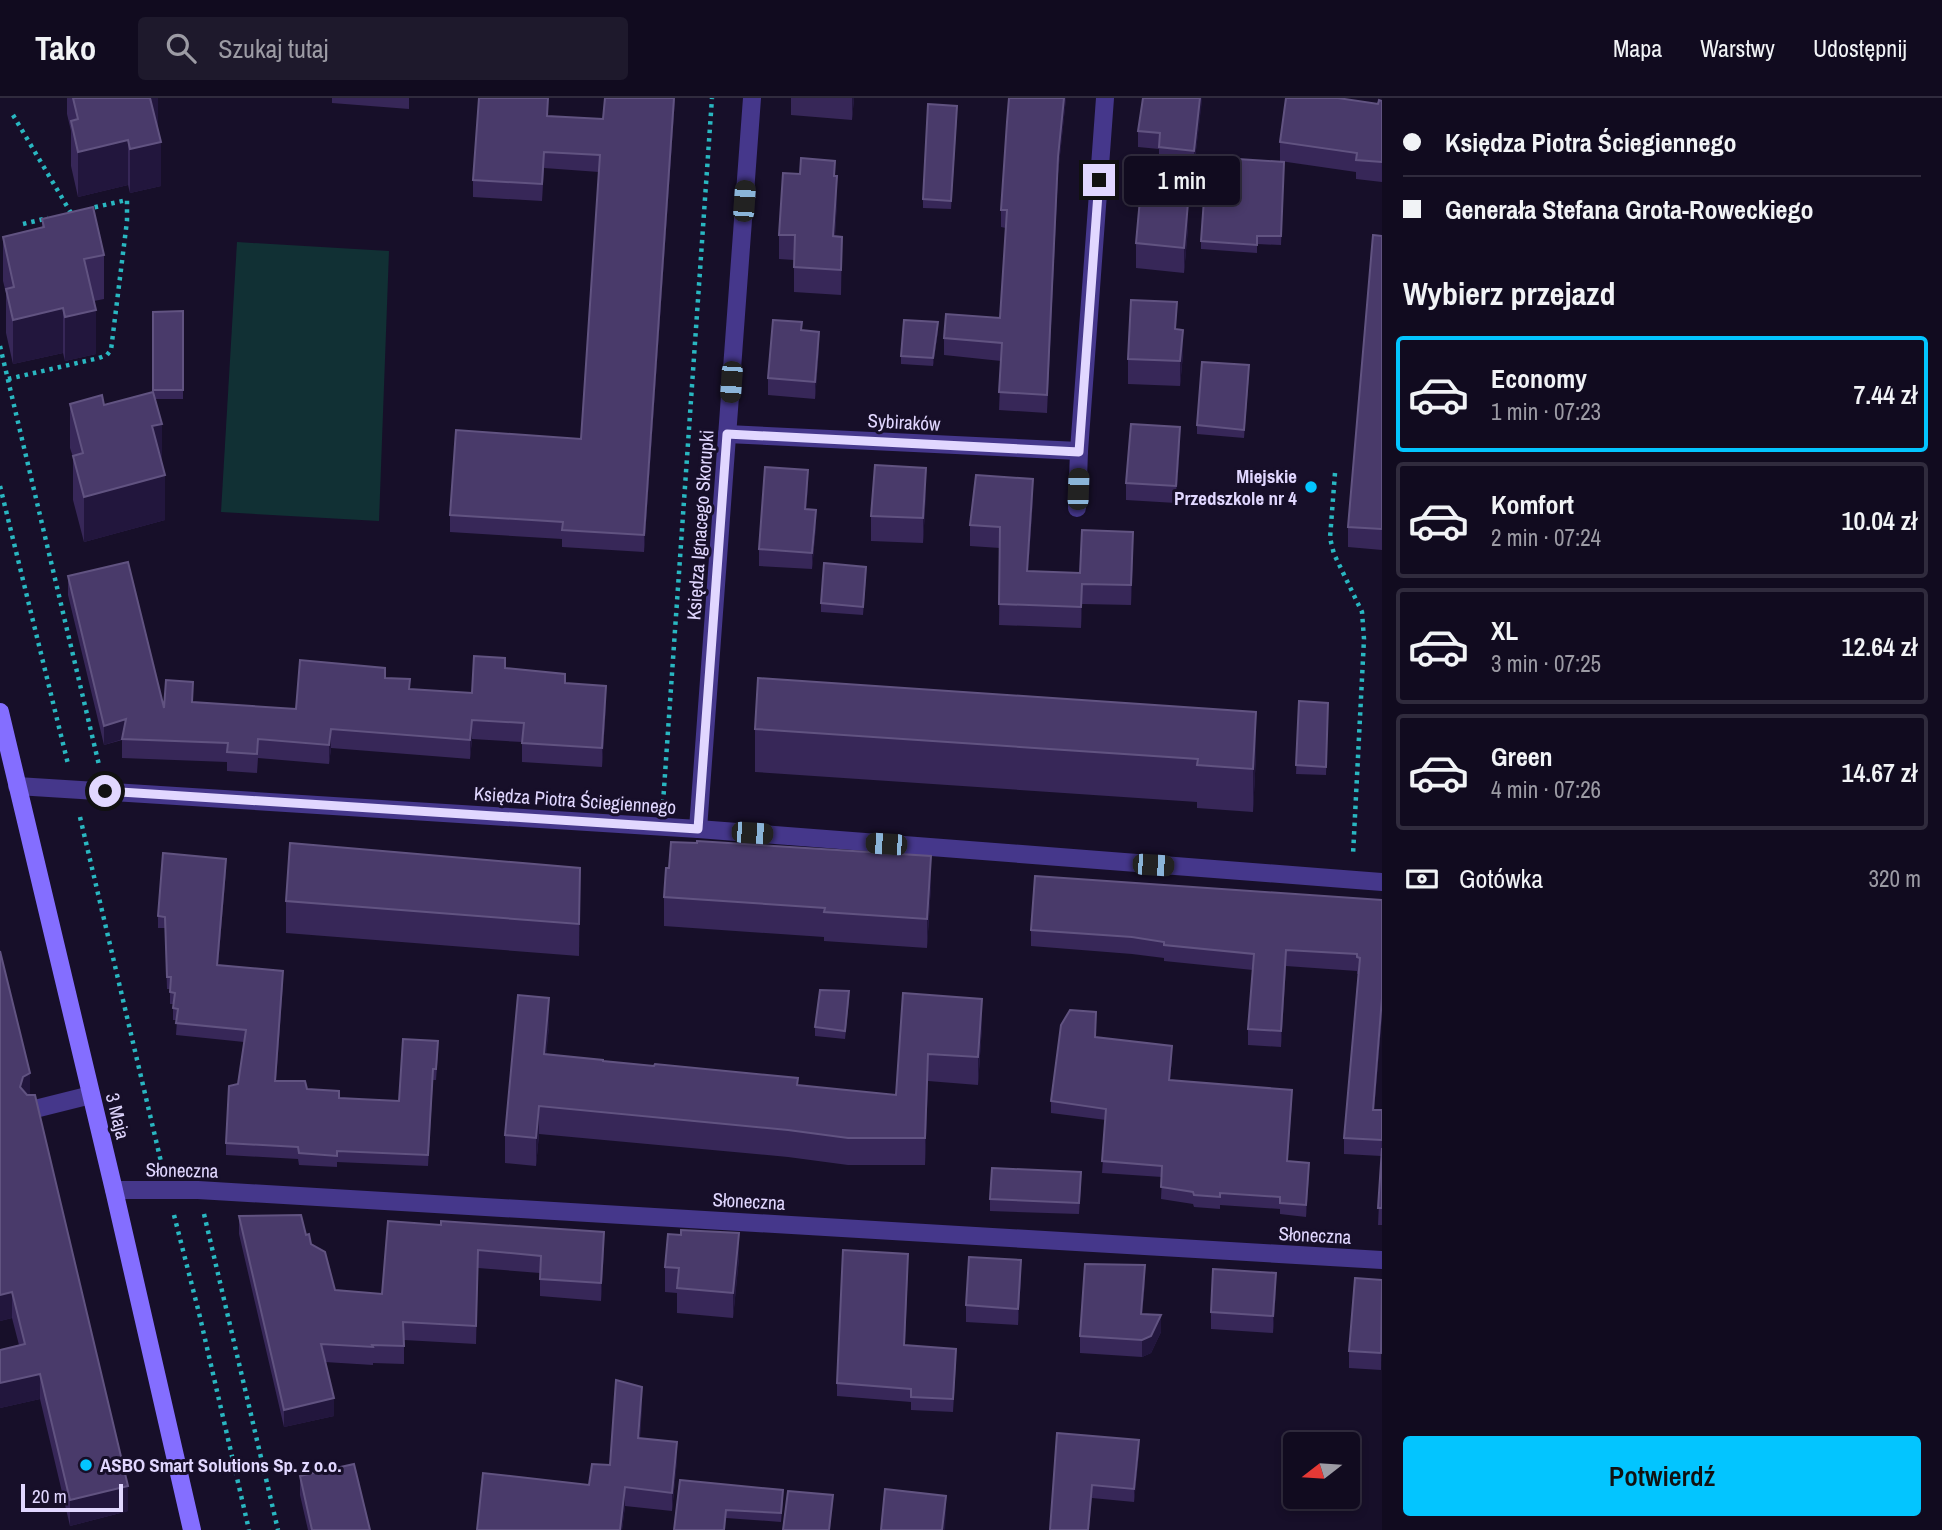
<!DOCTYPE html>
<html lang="pl">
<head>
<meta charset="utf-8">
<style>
	body { margin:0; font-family:"Archivo Narrow",sans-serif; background:#1e192c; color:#f1f3f6; height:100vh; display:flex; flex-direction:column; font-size:26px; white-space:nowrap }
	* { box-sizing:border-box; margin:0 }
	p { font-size:23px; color:#9c9ba4 }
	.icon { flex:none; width:38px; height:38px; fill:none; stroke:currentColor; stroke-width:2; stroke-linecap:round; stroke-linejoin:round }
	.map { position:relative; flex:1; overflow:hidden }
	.details { display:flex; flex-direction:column; background:#110b1f; width:560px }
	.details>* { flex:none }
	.guide { display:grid; align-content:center; height:154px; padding:0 21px; background:#110b1f }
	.needle { width:46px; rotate:253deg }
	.buttons { position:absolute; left:1283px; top:1334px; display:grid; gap:14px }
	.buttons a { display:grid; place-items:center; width:77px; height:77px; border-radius:7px; background:#110b1f; box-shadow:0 4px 10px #0003,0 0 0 2px #302b3d; font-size:35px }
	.scale { position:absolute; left:21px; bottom:18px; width:102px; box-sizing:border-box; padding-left:7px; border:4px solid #e1d7ff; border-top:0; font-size:19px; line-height:24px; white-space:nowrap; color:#e1d7ff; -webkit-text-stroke:5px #170f29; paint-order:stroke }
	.end { position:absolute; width:32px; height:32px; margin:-16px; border:9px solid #e1d7ff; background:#111; box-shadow:0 0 0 4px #111 }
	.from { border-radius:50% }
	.bubble { position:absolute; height:49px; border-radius:7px; background:#110b1f; box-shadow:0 4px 10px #0003,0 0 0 2px #302b3d; font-size:23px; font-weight:600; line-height:49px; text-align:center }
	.car { position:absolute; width:21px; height:42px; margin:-21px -10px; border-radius:9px; box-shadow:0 0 5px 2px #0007; background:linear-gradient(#222 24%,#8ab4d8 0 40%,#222 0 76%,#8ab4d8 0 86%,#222 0) }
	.guide b { display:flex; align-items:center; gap:24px; height:66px; font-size:26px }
	.guide b+b { border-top:2px solid #302b3d }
	.guide i { width:18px; height:18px; background:#f1f3f6 }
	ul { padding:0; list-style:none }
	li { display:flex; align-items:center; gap:21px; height:116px; margin:0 14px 10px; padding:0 7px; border:4px solid #302b3d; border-radius:7px }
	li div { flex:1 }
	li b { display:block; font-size:26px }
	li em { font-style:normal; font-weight:600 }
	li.active { border-color:#03c5ff }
	li>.icon { width:63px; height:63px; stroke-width:1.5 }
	h2 { padding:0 21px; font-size:32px; line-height:84px }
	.pay { display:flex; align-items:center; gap:18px; height:77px; padding:0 21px; font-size:26px }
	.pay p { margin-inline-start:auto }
	.action { display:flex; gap:14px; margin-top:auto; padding:14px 21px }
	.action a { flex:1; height:80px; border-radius:7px; background:#03c5ff; color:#111; font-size:28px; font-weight:600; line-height:80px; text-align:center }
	header { display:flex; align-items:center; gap:42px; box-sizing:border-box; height:98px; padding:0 35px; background:#110b1f; border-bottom:2px solid #302b3d }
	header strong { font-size:33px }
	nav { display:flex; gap:38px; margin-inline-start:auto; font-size:24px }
	.search { width:490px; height:63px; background:#1e192c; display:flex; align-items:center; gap:18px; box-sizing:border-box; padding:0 24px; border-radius:7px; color:#9c9ba4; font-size:26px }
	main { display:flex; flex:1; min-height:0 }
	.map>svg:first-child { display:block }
	.green { fill:#113034 }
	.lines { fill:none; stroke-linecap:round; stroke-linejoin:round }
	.path { stroke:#29b7c1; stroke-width:4.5; stroke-dasharray:3.5 5; stroke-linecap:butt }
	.street { stroke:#45378b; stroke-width:18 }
	.secondary { stroke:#846eff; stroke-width:18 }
	.wall { fill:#372758 }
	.shaded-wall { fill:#22163d }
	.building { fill:#493a6a; stroke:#615381; stroke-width:2 }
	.route { stroke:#e1d7ff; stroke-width:9 }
	.poi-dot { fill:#03c5ff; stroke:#170f29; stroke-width:2.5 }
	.labels { text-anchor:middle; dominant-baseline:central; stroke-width:6; stroke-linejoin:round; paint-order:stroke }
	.street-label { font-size:19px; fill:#e1d7ff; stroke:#170f29 }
	.poi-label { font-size:19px; font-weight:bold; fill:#e1d7ff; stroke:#170f29; text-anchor:end }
</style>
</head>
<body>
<header>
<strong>Tako</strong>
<div class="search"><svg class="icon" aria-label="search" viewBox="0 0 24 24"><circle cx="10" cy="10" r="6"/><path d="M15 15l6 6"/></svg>Szukaj tutaj</div>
<nav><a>Mapa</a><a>Warstwy</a><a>Udostępnij</a></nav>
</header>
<main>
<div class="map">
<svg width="1382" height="1432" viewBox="0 0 1382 1432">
	<rect width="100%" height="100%" fill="#170f29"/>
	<path class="green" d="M237 144 389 153 379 423 221 414Z"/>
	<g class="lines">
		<g class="path">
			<path d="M13 17 71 115"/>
			<path d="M23 126 48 120"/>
			<path d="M0 248 99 667"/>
			<path d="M8 281 99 260 107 257 111 252 127 123V102L91 110"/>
			<path d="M1335 375 1330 440 1334 456 1362 514 1364 541 1353 757"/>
			<path d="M0 388 68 666"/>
			<path d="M663 705 712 0"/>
			<path d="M80 719 162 1068"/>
			<path d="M204 1116 278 1432"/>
			<path d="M174 1117 199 1215 249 1432"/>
		</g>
		<g class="street">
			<path d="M727 336 1079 353"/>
			<path d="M1077 410 1079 353 1105 0"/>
			<path d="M17 688 698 731 1382 784"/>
			<path d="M698 731 752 0"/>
			<path d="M31 1012 91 997"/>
			<path d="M114 1092H198L1382 1162"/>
		</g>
		<path class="secondary" d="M0 614 114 1092 192 1432"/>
	</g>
	<g class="wall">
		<path d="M67 0H158V30L161 88 130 95 128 87 78 99 71 68V33L67 16Z"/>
		<path d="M332 0H409V11L332 5Z"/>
		<path d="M675 0 644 454 562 449V441L450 434V417L581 341 599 74 544 70 542 103 473 99V82L548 18 603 21Z"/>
		<path d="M791 0H854L852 22 791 17Z"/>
		<path d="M1009 0H1066L1058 76 1047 315 999 312 1001 263 944 257V240L1000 220 1006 130 1001 129V112Z"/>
		<path d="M1202 0 1194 69 1159 65V51L1138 49V33Z"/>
		<path d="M1382 3V84L1356 81V74L1280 63V44L1378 6Z"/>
		<path d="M957 17 951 111 923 110V101Z"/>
		<path d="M1284 64 1281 147 1257 146V155L1201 151V143Z"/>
		<path d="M835 78 837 103 835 138 842 139 841 197 794 194V162L779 161V137Z"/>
		<path d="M42 121 104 157V201L94 203 96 256 65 263 63 255 13 266 6 235V195L3 183V139L42 129Z"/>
		<path d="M1188 130 1184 175 1136 170V145Z"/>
		<path d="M1382 138V452L1348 449V429Z"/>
		<path d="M183 213V301H155L162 367 165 422 84 444 73 402V359L70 350V306L104 307 153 295V214Z"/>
		<path d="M802 232 819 251 815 301 768 297V280Z"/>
		<path d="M938 233 933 268 901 266V258Z"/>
		<path d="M1183 256 1180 288 1128 286V261Z"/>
		<path d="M1249 276 1244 340 1197 336V327Z"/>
		<path d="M1180 346 1176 405 1126 402V385Z"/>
		<path d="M808 389 806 411 816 428 812 471 759 468V451Z"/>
		<path d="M926 395 923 445 871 443V418Z"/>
		<path d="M1033 401 1028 473 1080 475 1133 455 1131 507 1082 506 1081 530 999 527 1000 450 970 448V427Z"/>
		<path d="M68 478 164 610 193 604 296 611 385 580 410 591 472 595 505 570 565 585 606 607 602 669 522 664V644L472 641 470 661 331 650 329 666 258 660 257 675 227 673V664L122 660V642L104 647 68 497Z"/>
		<path d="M866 478 863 517 821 514V505Z"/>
		<path d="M1299 603 1328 605 1326 677 1296 676Z"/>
		<path d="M755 631 1256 657 1253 714 1197 710V704L755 674Z"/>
		<path d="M580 770 579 858 286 835V803Z"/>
		<path d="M226 772 218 868 283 885 276 983 339 1000 399 1003 438 955 436 982H433L428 1068 337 1064V1069L299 1067 298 1061 226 1057V1045L238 986 244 944 176 937 177 922H173V906H170V891H167L165 830H158V818Z"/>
		<path d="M931 787 927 850 824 843V839L664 828V799Z"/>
		<path d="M1382 802V917L1374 1012H1382V1127H1378L1381 1058 1344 1056V1040L1358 876H1357V873L1286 868 1281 949 1248 947V931L1253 872 1164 863V860L1132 856 1031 848V832Z"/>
		<path d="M0 853 30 997 128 1413 70 1428 40 1301 0 1310V1252L19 1247 12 1220 0 1223Z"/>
		<path d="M903 895 982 928 978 987 928 983 925 1067H848L788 1059 539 1036 536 1068 505 1065V1037L549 928 546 956 798 987 896 997Z"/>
		<path d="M849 902 845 941 815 938V929Z"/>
		<path d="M1096 939 1172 959 1170 982 1292 1004 1287 1063 1309 1077 1306 1119 1280 1116V1111L1220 1107V1111L1194 1109 1193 1106 1161 1101 1162 1079 1102 1075 1106 1022 1051 1015V1003Z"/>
		<path d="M1081 1086 1079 1116 990 1113V1101Z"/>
		<path d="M239 1118 306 1137 335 1192 382 1196 388 1123 604 1151 601 1203 540 1198V1175L478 1170 476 1246 404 1242V1266L373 1265V1267L325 1264 334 1318 284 1329 239 1136Z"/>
		<path d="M681 1137 739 1160 733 1220 677 1215V1195L665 1194V1169Z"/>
		<path d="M908 1169 905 1247 956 1264 953 1314 911 1312V1304L837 1298V1285Z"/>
		<path d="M1021 1179 1018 1227 966 1224V1207Z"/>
		<path d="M1382 1182 1381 1272 1349 1270V1253Z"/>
		<path d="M1145 1184 1142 1216 1161 1234 1151 1255 1142 1259 1080 1255V1238Z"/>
		<path d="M1276 1192 1273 1235 1211 1231V1214Z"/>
		<path d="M642 1308 640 1340 677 1362 672 1413 625 1408 622 1432H477L589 1387 610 1367Z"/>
		<path d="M1057 1335 1139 1354 1134 1404 1092 1400Z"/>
		<path d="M300 1378 370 1432H308L300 1397Z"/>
		<path d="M680 1382 783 1401 781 1424 726 1420Z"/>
	</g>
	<g class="shaded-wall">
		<path d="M149 0H158V36Z"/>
		<path d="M674 0H675L644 454V437Z"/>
		<path d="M852 0H854L852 22Z"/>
		<path d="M1064 0H1066L1058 76 1047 315 1058 59Z"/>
		<path d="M1200 0H1202V4L1194 69V53Z"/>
		<path d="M128 42V87L78 99V54Z"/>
		<path d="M161 44V88L130 95V51Z"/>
		<path d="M837 78V103L833 163V138Z"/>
		<path d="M1188 105V130L1184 175V150Z"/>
		<path d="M63 210V255L13 266V222Z"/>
		<path d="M96 212V256L65 263V219Z"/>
		<path d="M938 224V233L933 268V260Z"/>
		<path d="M1183 232V256L1180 288V263Z"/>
		<path d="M819 234V251L815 301V284Z"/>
		<path d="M1249 267V276L1244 340V332Z"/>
		<path d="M162 326V370L152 328Z"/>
		<path d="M1180 329V346L1176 405V388Z"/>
		<path d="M926 370V395L923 445V420Z"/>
		<path d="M808 372V389L805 428V411Z"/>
		<path d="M165 377V422L84 444V399Z"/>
		<path d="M1033 381V401L1027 493V473Z"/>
		<path d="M816 412V428L812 471V455Z"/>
		<path d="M1133 434V455L1131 507V487Z"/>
		<path d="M1082 486V506L1081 530V509Z"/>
		<path d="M606 588V607L602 669V650Z"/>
		<path d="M1256 614V657L1253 714V671Z"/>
		<path d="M126 621V640L104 647V628Z"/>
		<path d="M472 622V641L470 661V642Z"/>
		<path d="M331 631V650L329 666V647Z"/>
		<path d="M931 758V787L927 850V821Z"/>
		<path d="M226 761V772L217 879V867Z"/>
		<path d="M1286 852V868L1281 949V933Z"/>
		<path d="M283 873V885L275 994V983Z"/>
		<path d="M549 900V928L544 984V956Z"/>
		<path d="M1382 900V917L1373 1028V1012Z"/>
		<path d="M982 901V928L978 987V959Z"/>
		<path d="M1172 948V959L1169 994V982Z"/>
		<path d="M928 956V983L925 1067V1040Z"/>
		<path d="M30 975V1001L20 989 23 979Z"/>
		<path d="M1292 992V1004L1287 1075V1063Z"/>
		<path d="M539 1008V1036L536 1068V1040Z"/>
		<path d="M1309 1065V1077L1306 1119V1107Z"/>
		<path d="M604 1134V1151L601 1203V1185Z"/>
		<path d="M739 1135V1160L733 1220V1195Z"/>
		<path d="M1021 1162V1179L1018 1227V1211Z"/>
		<path d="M1145 1167V1184L1141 1232V1216Z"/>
		<path d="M1276 1175V1192L1273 1235V1218Z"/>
		<path d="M12 1194V1220L0 1223V1197Z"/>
		<path d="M1161 1217V1234L1151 1255 1142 1259V1242Z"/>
		<path d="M40 1276V1301L0 1310V1285Z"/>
		<path d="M642 1289V1308L638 1359V1340Z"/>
		<path d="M334 1300V1318L284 1329V1312Z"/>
		<path d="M1139 1342V1354L1134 1404V1391Z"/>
		<path d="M677 1344V1362L672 1413V1395Z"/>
		<path d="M1092 1387V1400L1089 1432H1088Z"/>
		<path d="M128 1388V1413L70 1428V1402Z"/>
		<path d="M625 1389V1408L622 1432H620Z"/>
		<path d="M833 1397V1406L830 1432H829Z"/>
		<path d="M946 1398V1417L945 1432H942Z"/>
	</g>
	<g class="building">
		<path d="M73 0H150L161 44 130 51 128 42 78 54 71 23 78 21Z"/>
		<path d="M479 0H548L547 18 603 21 605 0H674L644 437 562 432 563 424 450 417 456 332 581 341 600 57 544 54 542 86 473 82Z"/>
		<path d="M1009 0H1064L1058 59 1047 297 999 294 1002 245 944 240 946 216 1000 220 1007 112H1001L1007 24Z"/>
		<path d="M1143 0H1200L1194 53 1159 49 1160 35 1138 33Z"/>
		<path d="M1286 0H1338L1378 6 1379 2 1382 3V64L1356 62 1357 55 1280 44Z"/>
		<path d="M928 6 957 8 951 103 923 101Z"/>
		<path d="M1207 59 1284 64 1281 138H1257V147L1201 143Z"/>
		<path d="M801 60 835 63 834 78H837L833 138 842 139 841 172 794 169 795 137H779L783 75 800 76Z"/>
		<path d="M1140 101 1188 105 1184 150 1136 145Z"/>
		<path d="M93 109 104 157 84 161 96 212 65 219 63 210 13 222 6 191 14 189 3 139 44 129 42 121Z"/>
		<path d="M1373 137 1382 138V431L1348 429Z"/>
		<path d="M1131 202 1177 204 1175 231 1183 232 1180 263 1128 261Z"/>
		<path d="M183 213V292H153V214Z"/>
		<path d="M773 222 802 224 801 232 819 234 815 284 768 280Z"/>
		<path d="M904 222 938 224 933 260 901 258Z"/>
		<path d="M1202 264 1249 267 1244 332 1197 327Z"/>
		<path d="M153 294 162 326 152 328 165 377 84 399 73 358 83 355 70 306 102 297 104 307Z"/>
		<path d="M1131 326 1180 329 1176 388 1126 385Z"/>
		<path d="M875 367 926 370 923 420 871 418Z"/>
		<path d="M765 369 808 372 805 411 816 412 812 455 759 451Z"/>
		<path d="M976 377 1033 381 1027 473 1080 475 1082 432 1133 434 1131 487 1082 486 1081 509 999 506 1000 429 970 427Z"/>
		<path d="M128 464 164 610 166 582 193 584 192 604 296 611 300 562 385 570V580L410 581 409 591 472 595 474 558 505 560V570L565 576V585L606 588 602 650 522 645 524 625 472 622 470 642 331 631 329 647 258 641 257 656 227 654 228 645 122 641 126 621 104 628 68 478Z"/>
		<path d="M824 465 866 469 863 509 821 505Z"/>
		<path d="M758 580 1256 614 1253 671 1197 667 1198 661 755 631Z"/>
		<path d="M1299 603 1328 605 1326 669 1296 667Z"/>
		<path d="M697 743 931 758 927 821 824 814 825 810 664 799 666 770H669L671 744 697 745Z"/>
		<path d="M290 745 580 770 579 826 286 803Z"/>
		<path d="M163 755 226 761 217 867 283 873 275 983H305L307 991 339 993V1000L399 1003 403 941 438 943 436 971H433L428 1057 337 1053V1058L299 1055 298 1049 226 1045 229 988 238 986 246 932 176 925 178 911 173 910 175 895 170 894 171 879H167L165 819 158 818Z"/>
		<path d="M1035 778 1382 802V900L1373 1012H1382V1042L1344 1040 1360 860 1357 859V856L1286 852 1281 933 1248 931 1254 856 1164 847V844L1132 839 1031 832Z"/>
		<path d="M0 853 30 975 23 979 20 989 27 997H35L128 1388 70 1402 40 1276 0 1285V1252L25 1246 12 1194 0 1197Z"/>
		<path d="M820 892 849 893 845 933 815 929Z"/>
		<path d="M903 895 982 901 978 959 928 956 925 1040H848L788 1032 539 1008 536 1040 505 1037 518 897 549 900 544 956 603 962V963L654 968 655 966 798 980 797 987 896 997Z"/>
		<path d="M1070 912 1096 914 1095 939 1172 948 1169 982 1292 992 1287 1063 1309 1065 1306 1107 1280 1105V1099L1220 1095V1099L1194 1097 1193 1094 1161 1089 1162 1068 1102 1063 1106 1011 1051 1003 1061 927Z"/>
		<path d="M1382 1050V1110H1378Z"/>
		<path d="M992 1070 1081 1074 1079 1105 990 1101Z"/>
		<path d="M301 1117 306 1137 309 1136 311 1146 325 1154 335 1192 382 1196 388 1123 441 1127V1123L604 1134 601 1185 540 1181 541 1158 478 1152 476 1228 403 1224 404 1248 372 1247 373 1249 321 1246 334 1300 284 1312 239 1118Z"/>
		<path d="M681 1132 739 1135 733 1195 677 1190 679 1170 665 1169 668 1136 681 1137Z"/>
		<path d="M843 1152 908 1156 904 1247 956 1251 953 1301 911 1299V1291L837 1285Z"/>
		<path d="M969 1159 1021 1162 1018 1211 966 1207Z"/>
		<path d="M1085 1166 1145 1167 1141 1216 1161 1217 1151 1238 1142 1242 1080 1238Z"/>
		<path d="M1213 1171 1276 1175 1273 1218 1211 1214Z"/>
		<path d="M1355 1180 1382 1182 1381 1255 1349 1253Z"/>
		<path d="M616 1282 642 1289 638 1340 677 1344 672 1395 625 1389 620 1432H477L483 1375 589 1387 592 1366 610 1367Z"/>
		<path d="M1057 1335 1139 1342 1134 1391 1092 1387 1088 1432H1050Z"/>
		<path d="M354 1366 370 1432H312L300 1378Z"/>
		<path d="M680 1382 783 1392 781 1415 726 1412 724 1432H674Z"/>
		<path d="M885 1391 946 1398 942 1432H881Z"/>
		<path d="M788 1393 833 1397 829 1432H783Z"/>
	</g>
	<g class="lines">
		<path class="route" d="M105 693 698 731 727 336 1079 354 1099 82"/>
	</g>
	<g class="poi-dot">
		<circle cx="1311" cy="389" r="7"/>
		<circle cx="86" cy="1367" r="7"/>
	</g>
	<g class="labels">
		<g class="street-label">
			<text transform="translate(904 324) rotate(3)">Sybiraków</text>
			<text transform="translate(700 427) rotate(-86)">Księdza Ignacego Skorupki</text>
			<text transform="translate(575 702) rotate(4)">Księdza Piotra Ściegiennego</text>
			<text transform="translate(118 1018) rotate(76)">3 Maja</text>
			<text transform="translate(182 1072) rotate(1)">Słoneczna</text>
			<text transform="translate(749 1103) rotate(3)">Słoneczna</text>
			<text transform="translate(1315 1137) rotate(3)">Słoneczna</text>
		</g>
		<g class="poi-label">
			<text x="1297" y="378">Miejskie<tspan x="1297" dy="22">Przedszkole nr 4</tspan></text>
			<text x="100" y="1367" text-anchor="start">ASBO Smart Solutions Sp. z o.o.</text>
		</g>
	</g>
</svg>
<div class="buttons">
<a><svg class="needle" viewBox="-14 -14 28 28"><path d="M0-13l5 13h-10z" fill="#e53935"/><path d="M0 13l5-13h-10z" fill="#9c9ba4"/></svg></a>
</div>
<div class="scale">20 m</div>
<i class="end from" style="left:105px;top:693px"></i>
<i class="end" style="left:1099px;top:82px"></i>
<div class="bubble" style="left:1124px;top:58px;width:116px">1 min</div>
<i class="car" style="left:744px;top:103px;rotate:4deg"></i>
<i class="car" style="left:731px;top:284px;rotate:184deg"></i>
<i class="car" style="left:1078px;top:391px;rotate:2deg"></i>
<i class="car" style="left:752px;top:735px;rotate:94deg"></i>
<i class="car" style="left:886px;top:746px;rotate:274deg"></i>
<i class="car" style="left:1153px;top:767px;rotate:94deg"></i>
</div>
<section class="details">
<div class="guide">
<b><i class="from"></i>Księdza Piotra Ściegiennego</b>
<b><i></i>Generała Stefana Grota-Roweckiego</b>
</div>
<h2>Wybierz przejazd</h2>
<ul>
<li class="active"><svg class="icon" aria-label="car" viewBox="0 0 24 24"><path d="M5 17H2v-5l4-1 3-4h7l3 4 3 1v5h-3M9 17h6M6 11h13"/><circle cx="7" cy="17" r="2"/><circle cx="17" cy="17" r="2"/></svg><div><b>Economy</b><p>1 min · 07:23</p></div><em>7.44 zł</em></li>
<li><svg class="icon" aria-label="car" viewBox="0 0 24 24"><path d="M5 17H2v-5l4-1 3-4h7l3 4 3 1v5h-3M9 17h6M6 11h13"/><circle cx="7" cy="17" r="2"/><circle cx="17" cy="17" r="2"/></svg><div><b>Komfort</b><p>2 min · 07:24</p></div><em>10.04 zł</em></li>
<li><svg class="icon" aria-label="car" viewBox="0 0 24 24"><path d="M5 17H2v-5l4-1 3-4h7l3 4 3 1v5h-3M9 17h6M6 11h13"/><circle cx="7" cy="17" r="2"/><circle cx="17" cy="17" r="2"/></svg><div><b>XL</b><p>3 min · 07:25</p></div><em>12.64 zł</em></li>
<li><svg class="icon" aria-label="car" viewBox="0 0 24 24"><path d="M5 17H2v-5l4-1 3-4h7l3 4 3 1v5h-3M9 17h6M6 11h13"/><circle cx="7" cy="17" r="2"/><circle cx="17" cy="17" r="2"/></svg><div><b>Green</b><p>4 min · 07:26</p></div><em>14.67 zł</em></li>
</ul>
<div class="pay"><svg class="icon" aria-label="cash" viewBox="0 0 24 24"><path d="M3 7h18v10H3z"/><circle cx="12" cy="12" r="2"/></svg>Gotówka<p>320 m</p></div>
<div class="action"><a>Potwierdź</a></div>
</section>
</main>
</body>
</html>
